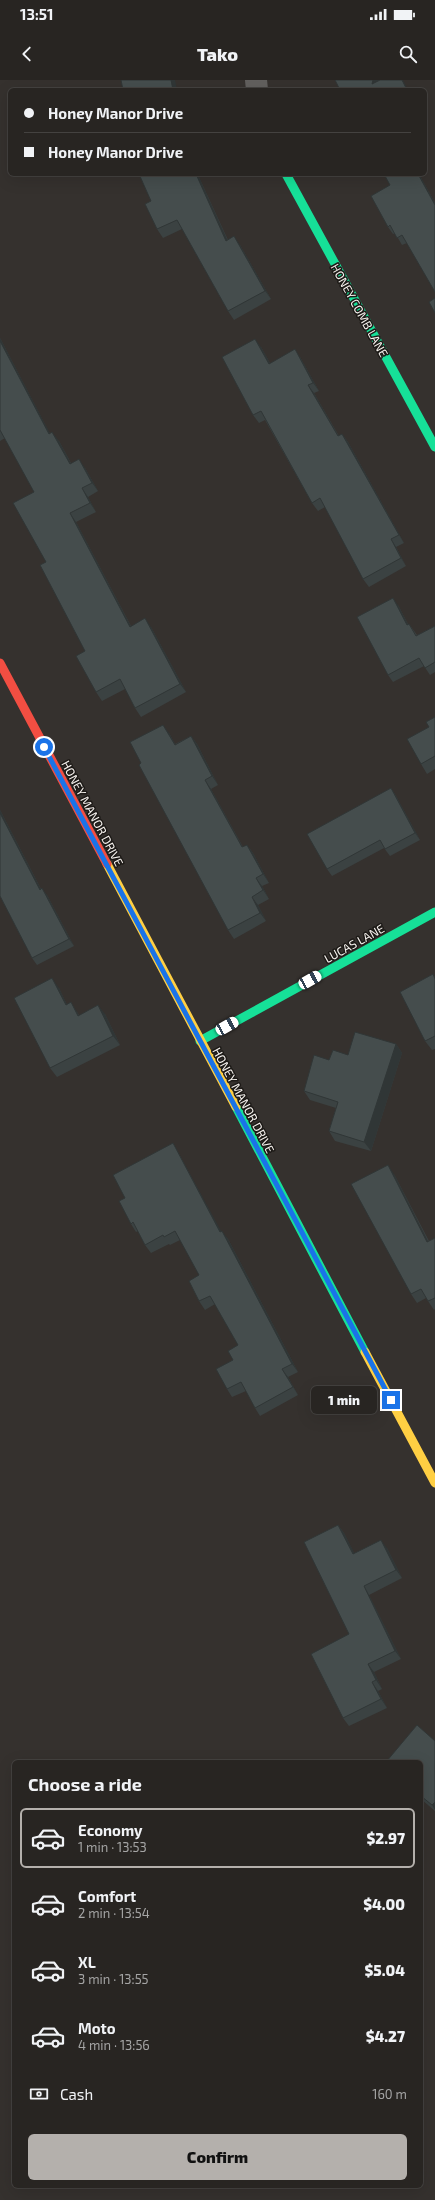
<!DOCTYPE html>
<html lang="en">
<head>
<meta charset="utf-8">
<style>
	body { margin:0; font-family:"Exo 2",sans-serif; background:#34312f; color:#f1f3f6; height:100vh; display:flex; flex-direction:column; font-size:15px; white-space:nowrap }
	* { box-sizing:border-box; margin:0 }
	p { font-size:13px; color:#a5a5a5 }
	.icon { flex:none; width:22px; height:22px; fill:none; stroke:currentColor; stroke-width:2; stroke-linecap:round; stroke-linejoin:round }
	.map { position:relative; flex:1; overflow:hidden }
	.sheet { position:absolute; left:12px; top:1680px; width:411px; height:428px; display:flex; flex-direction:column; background:#282522; border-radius:6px; box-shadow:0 4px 16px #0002,0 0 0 1px #444240 }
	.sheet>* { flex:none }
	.banner { position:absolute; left:8px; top:8px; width:419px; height:88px; border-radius:6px; box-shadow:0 4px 16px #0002,0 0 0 1px #444240; display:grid; align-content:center; height:88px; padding:0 16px; background:#282522 }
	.end { position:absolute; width:18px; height:18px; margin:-9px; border:5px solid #1a73e8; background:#fff; box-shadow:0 0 0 2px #fff }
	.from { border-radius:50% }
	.bubble { position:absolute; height:28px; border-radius:6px; background:#282522; box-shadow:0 4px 16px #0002,0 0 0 1px #444240; font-size:13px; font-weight:800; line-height:28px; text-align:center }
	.car { position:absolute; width:12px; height:24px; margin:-12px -6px; border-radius:5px; box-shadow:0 0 3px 1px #0007; background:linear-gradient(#fff 24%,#345 0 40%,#fff 0 76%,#345 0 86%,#fff 0) }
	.banner b { display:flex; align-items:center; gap:14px; height:38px; font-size:15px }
	.banner b+b { border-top:1px solid #444240 }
	.banner i { width:10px; height:10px; background:#f1f3f6 }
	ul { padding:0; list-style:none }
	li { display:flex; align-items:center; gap:12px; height:60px; margin:0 8px 6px; padding:0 8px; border:2px solid transparent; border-radius:6px }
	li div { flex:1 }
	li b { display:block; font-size:15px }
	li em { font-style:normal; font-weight:800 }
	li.current { border-color:#b4b0ac }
	li>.icon { width:36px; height:36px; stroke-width:1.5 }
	h2 { padding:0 16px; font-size:18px; line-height:48px }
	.pay { display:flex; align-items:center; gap:10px; height:44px; padding:0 16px; font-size:15px }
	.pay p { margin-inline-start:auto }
	.button { display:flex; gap:8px; margin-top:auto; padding:8px 16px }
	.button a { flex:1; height:46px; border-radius:6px; background:#b4b0ac; color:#111; font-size:16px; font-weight:800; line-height:46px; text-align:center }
	.status { display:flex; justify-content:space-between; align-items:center; height:28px; padding:0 20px; background:#282522; direction:ltr }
	.status svg { height:11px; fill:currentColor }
	header { display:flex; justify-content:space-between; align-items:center; height:52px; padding:0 16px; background:#282522; font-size:18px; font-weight:800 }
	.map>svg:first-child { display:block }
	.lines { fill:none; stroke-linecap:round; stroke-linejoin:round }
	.street { stroke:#62605e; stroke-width:22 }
	.fast { stroke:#16e098; stroke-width:9 }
	.slow { stroke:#ffcf43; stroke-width:9 }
	.jam { stroke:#f24e42; stroke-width:9 }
	.wall { fill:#3b4242 }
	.shaded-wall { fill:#303636 }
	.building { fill:#454d4d; stroke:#303636 }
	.route { stroke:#1a73e8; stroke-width:5 }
	.labels { text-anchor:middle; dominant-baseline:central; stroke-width:3; stroke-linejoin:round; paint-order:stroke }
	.street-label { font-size:12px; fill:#f8f4f0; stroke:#1d1a17 }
</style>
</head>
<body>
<div class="status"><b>13:51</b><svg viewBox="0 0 49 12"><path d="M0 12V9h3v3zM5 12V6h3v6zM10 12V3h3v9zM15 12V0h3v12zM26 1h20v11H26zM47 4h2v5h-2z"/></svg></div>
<header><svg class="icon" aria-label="back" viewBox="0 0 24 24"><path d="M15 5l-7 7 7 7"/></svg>Tako<svg class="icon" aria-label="search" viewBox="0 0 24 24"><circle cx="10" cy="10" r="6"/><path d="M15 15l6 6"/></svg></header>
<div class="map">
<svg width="435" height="2120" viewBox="0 0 435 2120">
	<rect width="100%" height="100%" fill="#35312e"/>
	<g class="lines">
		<path class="street" d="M256 0 257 10"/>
		<g class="fast">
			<path d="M286 94 435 367"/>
			<path d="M200 961 435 832"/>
			<path d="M236 1027 365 1272"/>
		</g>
		<g class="slow">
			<path d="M107 784 236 1027"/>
			<path d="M365 1272 435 1403"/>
		</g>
		<path class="jam" d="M0 583 107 784"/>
	</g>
	<g class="wall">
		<path d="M139 94H201L198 95 228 160 240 165 271 219 234 240 228 231 182 149 163 158 157 149 151 121Z"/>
		<path d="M384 94H419L435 123 407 163 402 165 395 153 393 154 388 147 390 105Z"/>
		<path d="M0 258 50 354 59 361 71 383 85 388 98 411 88 417 96 432 76 442 131 546 151 547 186 612 141 637 135 628 125 609 102 621 96 612 85 571 46 482 34 412 5 358 0 361Z"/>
		<path d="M261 267 270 283 300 277 319 311 314 313 339 356 342 354 348 362 404 463 396 467 406 486 369 507 363 499 325 427 318 431 312 423 265 340 259 343 253 335Z"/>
		<path d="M398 525 408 544H409L417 555 435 546V592L430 595 424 586 393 602 388 595Z"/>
		<path d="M435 637V689L427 694 421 684 429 647Z"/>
		<path d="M169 653 175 664 191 656 197 664 218 705 211 709 243 767 247 765 253 773 269 803 262 806 269 819 258 825 266 841 234 859 228 850 141 683Z"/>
		<path d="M391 708 396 716 420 760 390 776 384 768 332 796 327 789Z"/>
		<path d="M0 730 41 809 47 815 74 866 37 885 32 878 0 816Z"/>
		<path d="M433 894 435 898V969L432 970 425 961Z"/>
		<path d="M59 908 67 925 77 932 79 935 105 934 120 965 57 997 50 988Z"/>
		<path d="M396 964 402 973 371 1071 335 1061 329 1051 336 1028 310 1020 304 1011 329 980 348 975Z"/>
		<path d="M173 1063 178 1072 221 1152 228 1159 298 1292 288 1297 298 1315 260 1336 255 1328 246 1311 232 1317 227 1309 233 1280 238 1265 215 1224 205 1230 199 1221V1195L180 1160 170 1165 169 1164 151 1173 145 1165 138 1151 136 1152 131 1144 125 1118Z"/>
		<path d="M394 1094 429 1161 435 1158V1229L434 1230 426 1218 417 1223 411 1214Z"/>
		<path d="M338 1445 344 1453 354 1473 387 1468 402 1498 369 1515 401 1579 374 1592 382 1609 378 1611 387 1628 349 1646 343 1638 349 1554Z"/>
		<path d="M435 1661V1731L421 1719V1682Z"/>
	</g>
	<g class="shaded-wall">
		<path d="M171 0H175L177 10H173Z"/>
		<path d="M373 0H380L372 4Z"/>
		<path d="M402 0H403L408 10H407Z"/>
		<path d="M196 94H198V95L232 170 226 161Z"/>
		<path d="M418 94H419L435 123V125Z"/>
		<path d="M234 156 240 165 271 219 265 211Z"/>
		<path d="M0 258 55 363 49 354 0 261Z"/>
		<path d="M255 259 261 267 275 292 269 284Z"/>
		<path d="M295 269 300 277 319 311 313 303Z"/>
		<path d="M308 305 314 313 343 364 338 356Z"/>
		<path d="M52 352 59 361 76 393 70 384Z"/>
		<path d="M342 354 348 362 404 463 399 455Z"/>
		<path d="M79 379 85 388 98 411 92 403Z"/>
		<path d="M82 408 88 417 96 432 90 423Z"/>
		<path d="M70 433 76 442 136 556 130 547Z"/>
		<path d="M391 459 396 467 406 486 401 478Z"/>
		<path d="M393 518 398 525 412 552 407 545Z"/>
		<path d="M145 538 151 547 186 612 180 604Z"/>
		<path d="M163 645 169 653 180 673 175 665Z"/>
		<path d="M191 656 197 664 218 705 212 696Z"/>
		<path d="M205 700 211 709 247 775 242 767Z"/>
		<path d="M391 708 396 716 420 760 415 753Z"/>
		<path d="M0 730 45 817 40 810 0 733Z"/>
		<path d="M247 765 253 773 269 803 263 794Z"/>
		<path d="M256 798 262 806 269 819 263 810Z"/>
		<path d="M42 808 47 815 74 866 69 859Z"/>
		<path d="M252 817 258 825 266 841 260 833Z"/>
		<path d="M52 898 59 908 72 935 66 925Z"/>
		<path d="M71 922 77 932 84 945 78 936Z"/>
		<path d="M98 925 105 934 120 965 113 956Z"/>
		<path d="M396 964 402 973 371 1071 364 1062Z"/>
		<path d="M173 1063 178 1072 226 1160 220 1152Z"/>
		<path d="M388 1085 394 1094 433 1171 427 1162Z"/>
		<path d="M222 1151 228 1159 298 1292 292 1284Z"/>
		<path d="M282 1289 288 1297 298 1315 293 1307Z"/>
		<path d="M338 1445 344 1453 359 1482 353 1474Z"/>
		<path d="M381 1460 387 1468 402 1498 396 1490Z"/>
		<path d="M364 1506 369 1515 401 1579 395 1571Z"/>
		<path d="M368 1584 374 1592 382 1609 376 1600Z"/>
		<path d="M372 1602 378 1611 387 1628 381 1619Z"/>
		<path d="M435 1722V1730L432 1725Z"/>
	</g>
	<g class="building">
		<path d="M121 0H171L173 10H123Z"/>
		<path d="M335 0H373L372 4 380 0H402L407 10H340Z"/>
		<path d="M139 94H196L226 161 234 156 265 211 228 231 177 140 157 149 145 124 151 121Z"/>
		<path d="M384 94H418L435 125V212L402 155 397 158 390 145 388 147 371 116 390 105Z"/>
		<path d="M435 218V233L429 222Z"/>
		<path d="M255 259 269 284 295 269 313 303 308 305 338 356 342 354 399 455 391 459 401 478 363 499 320 418 312 423 261 331 253 335 222 277Z"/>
		<path d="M0 261 49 354 52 352 70 384 79 379 92 403 82 408 90 423 70 433 130 547 145 538 180 604 135 628 120 599 96 612 76 576 85 571 40 485 46 482 13 423 34 412 0 350Z"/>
		<path d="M393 518 407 545 409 544 416 556 435 546V582L425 588 419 578 388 595 357 537Z"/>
		<path d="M435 637V676L421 684 407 659 429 647 426 642Z"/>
		<path d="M163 645 175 665 191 656 212 696 205 700 242 767 247 765 263 794 256 798 263 810 252 817 260 833 228 850 139 685 141 683 130 662Z"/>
		<path d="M391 708 415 753 385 769 380 760 327 789 307 754Z"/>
		<path d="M0 733 40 810 42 808 69 859 32 878 0 816Z"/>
		<path d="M433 894 435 899V956L425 961 400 912Z"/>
		<path d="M52 898 66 925 71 922 78 936 98 925 113 956 50 988 14 918Z"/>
		<path d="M355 952 396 964 364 1062 329 1051 338 1022 304 1011 314 975 329 980 333 970 348 975Z"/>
		<path d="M173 1063 220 1152 222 1151 292 1284 282 1289 293 1307 255 1328 241 1302 227 1309 216 1289 233 1280 228 1271 238 1265 210 1216 199 1221 189 1201 199 1195 175 1151 164 1157 163 1155 145 1165 133 1142 131 1144 119 1121 125 1118 113 1095Z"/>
		<path d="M388 1085 427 1162 435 1158V1218L428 1221 421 1209 411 1214 351 1104Z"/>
		<path d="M338 1445 353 1474 381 1460 396 1490 364 1506 395 1571 368 1584 376 1600 372 1602 381 1619 343 1638 311 1574 349 1554 304 1462Z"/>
		<path d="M417 1645 435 1661V1722L432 1725 421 1716V1682H386Z"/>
	</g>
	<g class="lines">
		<path class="route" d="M44 667 391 1320"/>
	</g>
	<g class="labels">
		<g class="street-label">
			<text transform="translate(360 230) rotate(61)">HONEY COMB LANE</text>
			<text transform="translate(93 733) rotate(62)">HONEY MANOR DRIVE</text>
			<text transform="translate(354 863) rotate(-29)">LUCAS LANE</text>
			<text transform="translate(244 1020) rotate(62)">HONEY MANOR DRIVE</text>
		</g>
	</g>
</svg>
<i class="end from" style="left:44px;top:667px"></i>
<i class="end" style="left:391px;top:1320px"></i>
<div class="bubble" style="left:311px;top:1306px;width:66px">1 min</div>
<i class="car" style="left:310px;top:900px;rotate:61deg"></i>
<i class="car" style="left:227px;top:946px;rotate:61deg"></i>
<div class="banner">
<b><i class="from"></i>Honey Manor Drive</b>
<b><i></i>Honey Manor Drive</b>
</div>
<section class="sheet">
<h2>Choose a ride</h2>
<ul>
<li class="current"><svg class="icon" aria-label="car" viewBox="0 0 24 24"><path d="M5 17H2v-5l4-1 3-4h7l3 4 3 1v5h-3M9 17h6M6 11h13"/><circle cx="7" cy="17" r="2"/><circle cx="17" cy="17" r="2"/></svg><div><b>Economy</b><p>1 min · 13:53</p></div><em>$2.97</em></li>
<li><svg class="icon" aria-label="car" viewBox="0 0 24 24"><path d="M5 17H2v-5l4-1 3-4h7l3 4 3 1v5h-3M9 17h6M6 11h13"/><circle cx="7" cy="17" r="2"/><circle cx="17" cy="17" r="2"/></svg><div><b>Comfort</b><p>2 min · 13:54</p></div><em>$4.00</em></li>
<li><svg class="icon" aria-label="car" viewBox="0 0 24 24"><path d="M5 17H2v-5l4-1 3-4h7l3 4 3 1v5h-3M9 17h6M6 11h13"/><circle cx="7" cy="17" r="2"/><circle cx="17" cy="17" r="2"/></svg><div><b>XL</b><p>3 min · 13:55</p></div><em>$5.04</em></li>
<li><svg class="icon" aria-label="car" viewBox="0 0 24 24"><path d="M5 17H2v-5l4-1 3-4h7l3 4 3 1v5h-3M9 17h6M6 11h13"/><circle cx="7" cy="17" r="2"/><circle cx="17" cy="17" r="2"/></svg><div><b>Moto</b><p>4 min · 13:56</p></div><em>$4.27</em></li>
</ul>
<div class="pay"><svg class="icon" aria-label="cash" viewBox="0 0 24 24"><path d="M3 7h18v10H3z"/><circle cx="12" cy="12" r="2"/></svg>Cash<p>160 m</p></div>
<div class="button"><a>Confirm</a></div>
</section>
</div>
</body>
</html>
